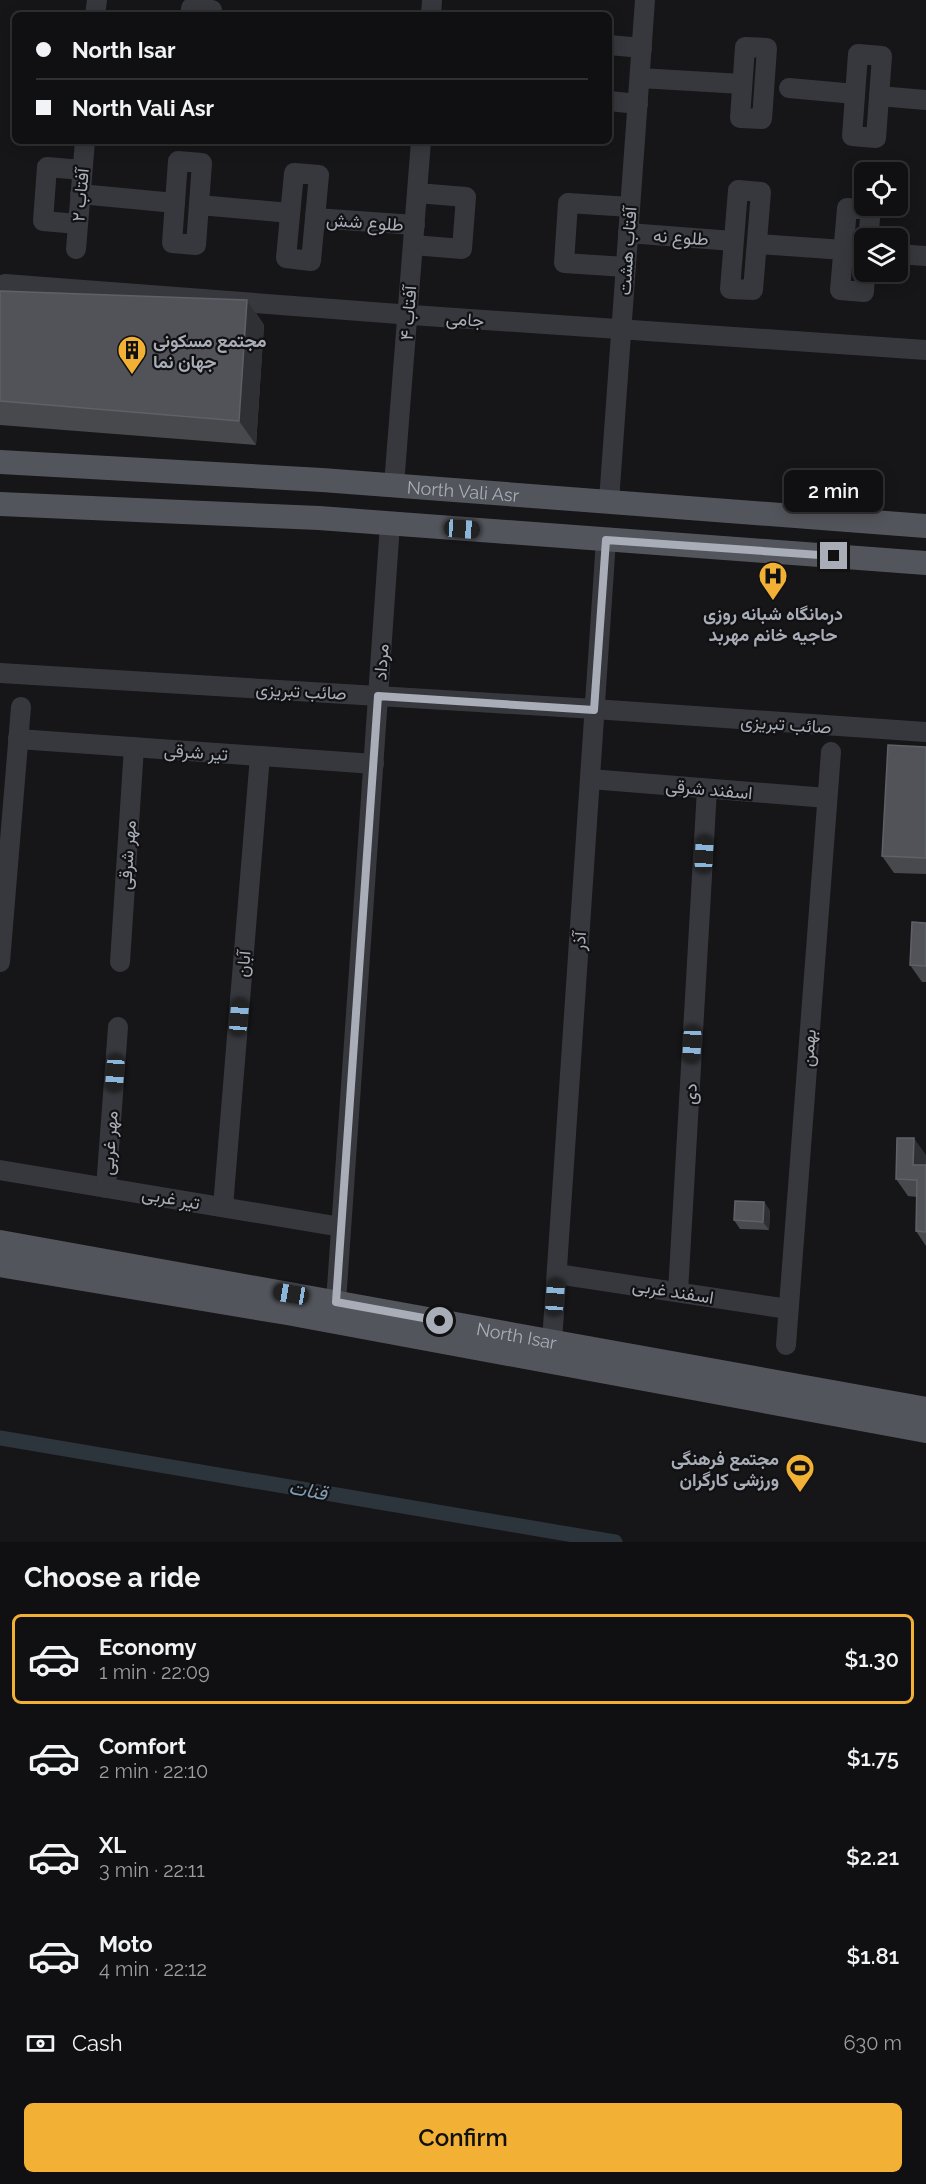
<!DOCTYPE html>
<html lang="en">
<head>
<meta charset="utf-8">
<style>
	body { margin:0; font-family:Raleway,Vazirmatn,sans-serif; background:#19191b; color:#f1f3f6; height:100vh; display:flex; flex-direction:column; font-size:22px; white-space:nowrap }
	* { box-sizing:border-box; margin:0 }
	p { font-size:20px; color:#9c9d9f }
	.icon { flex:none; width:33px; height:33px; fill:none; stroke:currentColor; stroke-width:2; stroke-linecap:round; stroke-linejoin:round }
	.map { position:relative; height:1542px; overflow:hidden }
	.details { display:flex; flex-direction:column; background:#101012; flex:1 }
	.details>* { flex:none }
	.top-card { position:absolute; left:12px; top:12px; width:600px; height:132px; border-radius:9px; box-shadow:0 3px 15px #0003,0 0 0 2px #303032; display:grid; align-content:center; height:132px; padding:0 24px; background:#101012 }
	.controls { position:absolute; left:854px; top:162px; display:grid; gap:12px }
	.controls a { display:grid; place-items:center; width:54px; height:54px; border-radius:9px; background:#101012; box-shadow:0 3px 15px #0003,0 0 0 2px #303032; font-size:30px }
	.end { position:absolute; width:27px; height:27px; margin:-14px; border:8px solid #a8adb8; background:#111; box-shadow:0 0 0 3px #111 }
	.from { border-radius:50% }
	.bubble { position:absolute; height:42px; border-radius:9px; background:#101012; box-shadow:0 3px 15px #0003,0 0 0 2px #303032; font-size:20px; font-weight:600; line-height:42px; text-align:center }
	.car { position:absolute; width:18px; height:36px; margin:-18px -9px; border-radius:8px; box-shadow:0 0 4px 2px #0007; background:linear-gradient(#222 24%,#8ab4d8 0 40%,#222 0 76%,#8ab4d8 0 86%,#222 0) }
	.top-card b { display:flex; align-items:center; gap:21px; height:57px; font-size:22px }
	.top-card b+b { border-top:2px solid #303032 }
	.top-card i { width:15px; height:15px; background:#f1f3f6 }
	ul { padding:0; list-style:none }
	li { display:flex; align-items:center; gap:18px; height:90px; margin:0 12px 9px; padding:0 12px; border:3px solid transparent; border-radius:9px }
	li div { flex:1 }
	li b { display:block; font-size:22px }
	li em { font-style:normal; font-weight:600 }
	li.current { border-color:#f2b134 }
	li>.icon { width:54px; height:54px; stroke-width:1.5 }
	h2 { padding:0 24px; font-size:27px; line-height:72px }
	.pay { display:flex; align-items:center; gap:15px; height:66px; padding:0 24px; font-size:22px }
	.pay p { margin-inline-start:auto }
	.primary-button { display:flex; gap:12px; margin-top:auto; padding:12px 24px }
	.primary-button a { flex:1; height:69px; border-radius:9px; background:#f2b134; color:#111; font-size:24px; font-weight:600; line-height:69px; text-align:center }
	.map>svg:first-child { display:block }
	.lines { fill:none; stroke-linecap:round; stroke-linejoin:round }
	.canal { stroke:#2c353c; stroke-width:15 }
	.minor { stroke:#37383d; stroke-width:20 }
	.major { stroke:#53555c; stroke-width:24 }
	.wall { fill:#47494d }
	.shaded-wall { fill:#2f3033 }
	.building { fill:#525359; stroke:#5f6168; stroke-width:1.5 }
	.route { stroke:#a8adb8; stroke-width:8 }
	.labels { text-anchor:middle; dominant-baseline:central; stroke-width:4.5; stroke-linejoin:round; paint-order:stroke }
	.street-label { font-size:18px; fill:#a8adb8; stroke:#111113 }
	.poi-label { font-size:18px; font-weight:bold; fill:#a8adb8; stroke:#111113; text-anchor:start }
	.water-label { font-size:20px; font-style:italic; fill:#7f9bb3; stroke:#111113 }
</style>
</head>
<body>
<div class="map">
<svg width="926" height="1542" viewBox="0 0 926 1542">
	<rect width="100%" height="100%" fill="#161618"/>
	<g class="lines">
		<path class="canal" d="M0 1438 615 1542"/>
		<g class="minor">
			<path d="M95 15 97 0"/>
			<path d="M191 15V8L212 10V15"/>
			<path d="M431 15 432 0"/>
			<path d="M609 45 642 48"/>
			<path d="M745 47 767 48 762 119 740 118Z"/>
			<path d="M858 54 882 56 876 138 852 136Z"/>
			<path d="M640 78 742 84"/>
			<path d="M789 88 855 94"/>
			<path d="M879 96 926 100"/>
			<path d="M609 101 638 104"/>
			<path d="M178 161 202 163 196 245 172 243Z"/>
			<path d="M294 173 319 175 311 261 286 258Z"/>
			<path d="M738 190 761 192 753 290 730 289Z"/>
			<path d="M80 194 175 203"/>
			<path d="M199 205 290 213"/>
			<path d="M315 218 415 225"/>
			<path d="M78 224 43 221 47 167 82 170"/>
			<path d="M628 233 733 241"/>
			<path d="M757 244 844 250"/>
			<path d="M413 245 462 249 466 197 417 193"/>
			<path d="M76 249 85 141"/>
			<path d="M897 254 926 256"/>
			<path d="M626 267 564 263 568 203 630 207"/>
			<path d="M865 272 864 292 840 290 847 208 871 210 868 238"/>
			<path d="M5 284 412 315 926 350"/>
			<path d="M394 485 421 141"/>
			<path d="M609 501 645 0"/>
			<path d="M0 673 594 709 926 732"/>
			<path d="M18 739 374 764"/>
			<path d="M590 779 827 798"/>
			<path d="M0 962 21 707"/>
			<path d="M120 962 134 747"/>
			<path d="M0 1170 341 1227"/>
			<path d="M106 1188 118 1027"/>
			<path d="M223 1207 260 756"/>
			<path d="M557 1274 788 1309"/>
			<path d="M678 1292 707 789"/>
			<path d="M336 1302 390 524"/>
			<path d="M552 1342 606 540"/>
			<path d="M786 1345 831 752"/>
		</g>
		<g class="major">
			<path id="s1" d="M0 462 322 480 926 526"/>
			<path d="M0 504 319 518 926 563"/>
			<path id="s2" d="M0 1242 926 1409"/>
			<path d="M0 1265 287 1313 926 1431"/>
		</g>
	</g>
	<g class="wall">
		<path d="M0 291 247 300 264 325 256 445 0 425Z"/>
		<path d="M926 747V874L894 873 882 856Z"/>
		<path d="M926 923V982H922L910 965Z"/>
		<path d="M926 1155V1246L916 1231 917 1197 908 1196 896 1179Z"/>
		<path d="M764 1202 770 1211 769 1230 740 1229 734 1220Z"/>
	</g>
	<g class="shaded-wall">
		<path d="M247 300 264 325 256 445 239 421Z"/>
		<path d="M914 1138 926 1155 925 1182 913 1165Z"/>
		<path d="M764 1202 770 1211 769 1230 763 1222Z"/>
	</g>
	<g class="building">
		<path d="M0 291 247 300 239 421 0 401Z"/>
		<path d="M888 745 926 747V858L882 856Z"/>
		<path d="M912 922 926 923V966L910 965Z"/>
		<path d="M897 1138H914L913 1165H926V1232L916 1231 917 1180 896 1179Z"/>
		<path d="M735 1201 764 1202 763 1222 734 1220Z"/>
	</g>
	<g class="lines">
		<path class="route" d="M440 1321 336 1302 378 696 594 710 606 540 834 556"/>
	</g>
	<defs>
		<g id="building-pin" transform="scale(1.5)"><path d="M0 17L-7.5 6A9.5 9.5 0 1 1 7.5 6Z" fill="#f2b134" stroke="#111113"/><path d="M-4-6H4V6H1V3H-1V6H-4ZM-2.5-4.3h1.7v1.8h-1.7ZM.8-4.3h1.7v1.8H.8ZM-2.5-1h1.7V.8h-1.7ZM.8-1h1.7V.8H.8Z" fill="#111"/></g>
		<g id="hospital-pin" transform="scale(1.5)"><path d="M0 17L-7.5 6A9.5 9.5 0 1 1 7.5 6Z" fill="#f2b134" stroke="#111113"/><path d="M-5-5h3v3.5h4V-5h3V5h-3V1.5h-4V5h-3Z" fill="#111"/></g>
		<g id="stadium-pin" transform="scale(1.5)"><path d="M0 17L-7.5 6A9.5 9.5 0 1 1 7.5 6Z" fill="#f2b134" stroke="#111113"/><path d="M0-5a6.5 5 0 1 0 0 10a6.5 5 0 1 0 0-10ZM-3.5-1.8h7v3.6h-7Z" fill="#111"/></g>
	</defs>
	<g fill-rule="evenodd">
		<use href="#building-pin" x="132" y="350"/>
		<use href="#hospital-pin" x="773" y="576"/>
		<use href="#stadium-pin" x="800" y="1468"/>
	</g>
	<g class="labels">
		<g class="street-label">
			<text transform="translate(80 195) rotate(-85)">آفتاب ۲</text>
			<text transform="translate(365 222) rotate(4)">طلوع شش</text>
			<text transform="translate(681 237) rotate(4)">طلوع نه</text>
			<text transform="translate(627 251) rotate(-86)">آفتاب هشت</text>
			<text transform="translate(408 313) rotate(-86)">آفتاب ۴</text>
			<text transform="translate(465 319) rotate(4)">جامی</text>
			<text stroke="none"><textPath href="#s1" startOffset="464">North Vali Asr</textPath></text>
			<text transform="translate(381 662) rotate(-86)">مرداد</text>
			<text transform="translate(301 691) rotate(3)">صائب تبریزی</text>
			<text transform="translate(786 724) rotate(4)">صائب تبریزی</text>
			<text transform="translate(196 752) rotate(4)">تیر شرقی</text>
			<text transform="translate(709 789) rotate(5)">اسفند شرقی</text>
			<text transform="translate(127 855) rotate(-86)">مهر شرقی</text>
			<text transform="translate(579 941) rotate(-86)">آذر</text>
			<text transform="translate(243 964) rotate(-85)">آبان</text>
			<text transform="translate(808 1048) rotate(-86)">بهمن</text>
			<text transform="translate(690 1094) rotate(-87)">دی</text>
			<text transform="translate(109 1143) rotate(-86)">مهر غربی</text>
			<text transform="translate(171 1198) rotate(10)">تیر غربی</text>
			<text transform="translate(673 1291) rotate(9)">اسفند غربی</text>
			<text stroke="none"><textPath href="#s2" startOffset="525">North Isar</textPath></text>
		</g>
		<g class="poi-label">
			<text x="153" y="340">مجتمع مسکونی<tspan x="153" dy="21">جهان نما</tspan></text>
			<text x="773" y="613" text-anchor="middle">درمانگاه شبانه‌ روزی<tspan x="773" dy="21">حاجیه‌ خانم مهربد</tspan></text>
			<text x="779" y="1458" text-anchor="end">مجتمع فرهنگی<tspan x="779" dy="21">ورزشی کارگران</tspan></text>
		</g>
		<g class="water-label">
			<text transform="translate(308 1490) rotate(10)">قنات</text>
		</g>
	</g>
</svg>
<div class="controls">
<a><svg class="icon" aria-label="locate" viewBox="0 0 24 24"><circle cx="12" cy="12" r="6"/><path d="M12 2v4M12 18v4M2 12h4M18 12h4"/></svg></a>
<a><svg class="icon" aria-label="layers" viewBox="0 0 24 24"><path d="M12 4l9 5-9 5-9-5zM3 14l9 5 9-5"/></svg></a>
</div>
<i class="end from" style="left:440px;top:1321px"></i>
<i class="end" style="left:834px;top:556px"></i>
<div class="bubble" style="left:784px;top:470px;width:99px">2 min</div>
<i class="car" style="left:462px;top:529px;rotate:94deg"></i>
<i class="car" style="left:704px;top:854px;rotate:3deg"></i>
<i class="car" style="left:239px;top:1017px;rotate:5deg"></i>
<i class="car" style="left:692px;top:1044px;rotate:183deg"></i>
<i class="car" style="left:115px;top:1073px;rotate:184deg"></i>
<i class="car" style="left:291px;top:1294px;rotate:280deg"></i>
<i class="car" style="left:555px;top:1297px;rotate:4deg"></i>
<div class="top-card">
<b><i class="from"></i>North Isar</b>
<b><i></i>North Vali Asr</b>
</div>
</div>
<section class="details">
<h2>Choose a ride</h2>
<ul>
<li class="current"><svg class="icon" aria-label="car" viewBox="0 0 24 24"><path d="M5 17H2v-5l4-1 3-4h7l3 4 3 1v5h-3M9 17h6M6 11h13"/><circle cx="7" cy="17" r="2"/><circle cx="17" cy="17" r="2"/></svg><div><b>Economy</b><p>1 min · 22:09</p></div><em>$1.30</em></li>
<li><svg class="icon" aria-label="car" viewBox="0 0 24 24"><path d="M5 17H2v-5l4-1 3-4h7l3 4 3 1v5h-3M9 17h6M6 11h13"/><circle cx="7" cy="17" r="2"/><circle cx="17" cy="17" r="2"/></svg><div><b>Comfort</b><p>2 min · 22:10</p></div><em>$1.75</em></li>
<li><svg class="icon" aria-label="car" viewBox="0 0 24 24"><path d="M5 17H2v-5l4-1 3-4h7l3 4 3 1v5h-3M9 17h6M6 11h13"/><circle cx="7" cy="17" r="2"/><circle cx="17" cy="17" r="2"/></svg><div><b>XL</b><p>3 min · 22:11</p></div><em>$2.21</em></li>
<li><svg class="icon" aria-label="car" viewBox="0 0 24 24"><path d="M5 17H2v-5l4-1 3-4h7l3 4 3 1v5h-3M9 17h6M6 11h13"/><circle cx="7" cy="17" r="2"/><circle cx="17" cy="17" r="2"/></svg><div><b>Moto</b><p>4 min · 22:12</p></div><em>$1.81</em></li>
</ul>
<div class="pay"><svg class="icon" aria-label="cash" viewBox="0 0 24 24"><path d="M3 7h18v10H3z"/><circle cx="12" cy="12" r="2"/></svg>Cash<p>630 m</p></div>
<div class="primary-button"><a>Confirm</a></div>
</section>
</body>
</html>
